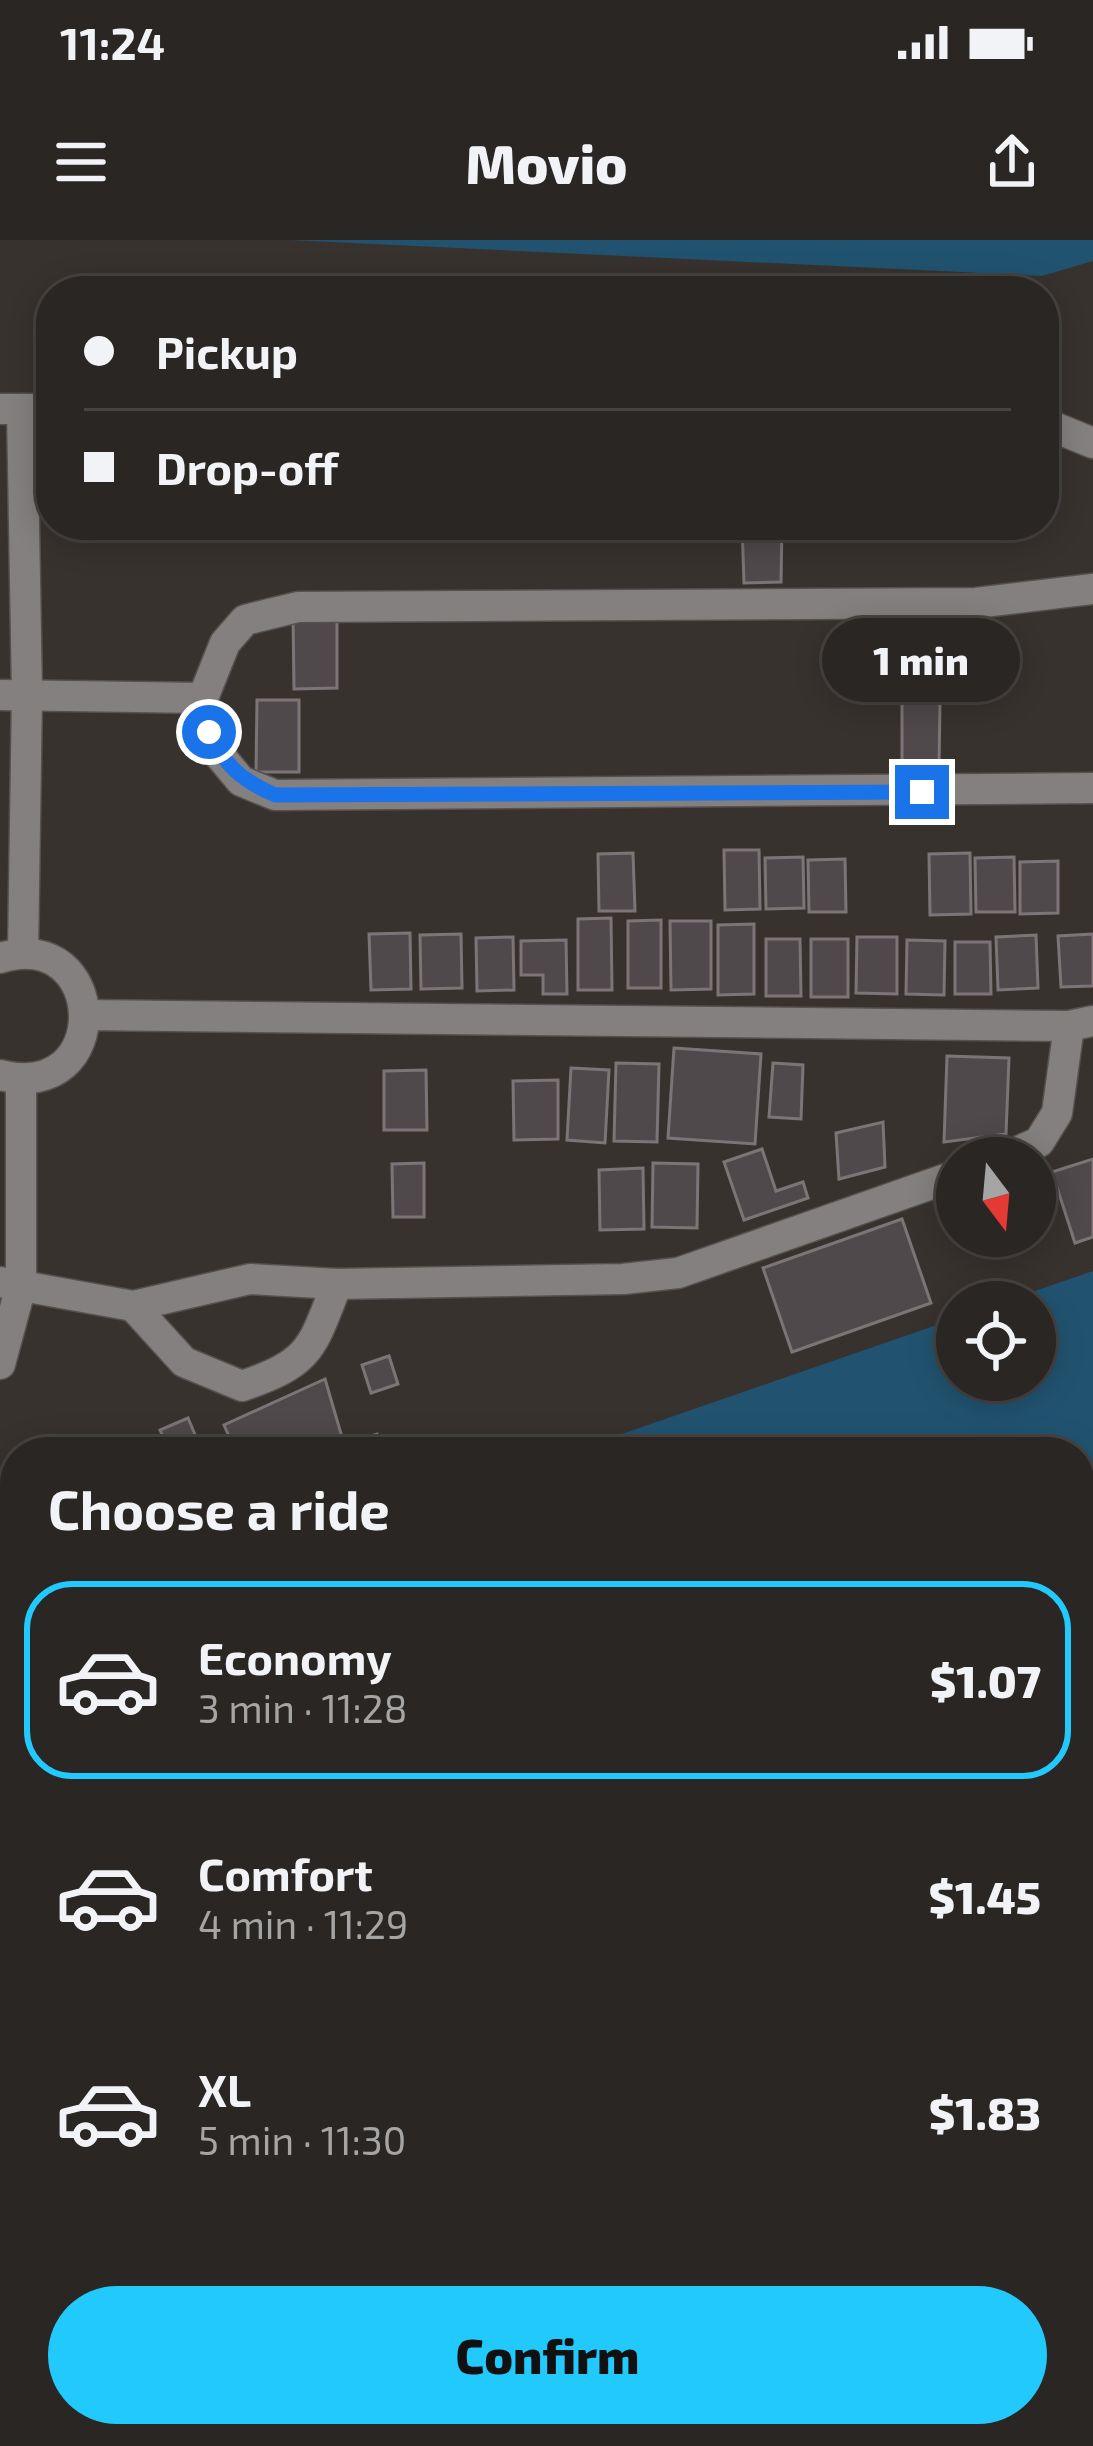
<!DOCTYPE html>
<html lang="en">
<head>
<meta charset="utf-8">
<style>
	body { margin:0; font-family:"Exo 2",sans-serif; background:#363230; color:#f1f3f6; height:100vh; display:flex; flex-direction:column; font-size:45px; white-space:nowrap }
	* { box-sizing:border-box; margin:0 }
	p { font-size:39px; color:#a5a5a6 }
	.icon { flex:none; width:66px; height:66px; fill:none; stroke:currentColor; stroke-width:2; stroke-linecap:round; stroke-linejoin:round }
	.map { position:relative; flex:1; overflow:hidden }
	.panel { position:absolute; left:0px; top:1197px; width:1095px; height:1011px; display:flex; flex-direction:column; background:#2a2623; border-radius:48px 48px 0 0; box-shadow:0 6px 30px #0003,0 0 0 3px #464341 }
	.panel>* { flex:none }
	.guide { position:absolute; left:36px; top:36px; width:1023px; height:264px; border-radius:48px; box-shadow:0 6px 30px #0003,0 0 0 3px #464341; display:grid; align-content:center; height:264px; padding:0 48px; background:#2a2623 }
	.needle { width:78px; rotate:164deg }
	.fabs { position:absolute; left:936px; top:897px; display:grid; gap:24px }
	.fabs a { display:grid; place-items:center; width:120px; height:120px; border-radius:50%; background:#2a2623; box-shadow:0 6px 30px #0003,0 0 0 3px #464341; font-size:60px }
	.end { position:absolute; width:54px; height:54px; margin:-27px; border:15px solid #1a73e8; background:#fff; box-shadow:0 0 0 6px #fff }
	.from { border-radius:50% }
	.bubble { position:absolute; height:84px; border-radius:42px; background:#2a2623; box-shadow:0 6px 30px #0003,0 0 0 3px #464341; font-size:39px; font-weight:800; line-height:84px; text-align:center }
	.guide b { display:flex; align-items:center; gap:42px; height:114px; font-size:45px }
	.guide b+b { border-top:3px solid #464341 }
	.guide i { width:30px; height:30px; background:#f1f3f6 }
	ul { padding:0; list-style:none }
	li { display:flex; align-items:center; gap:36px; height:198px; margin:0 24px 18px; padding:0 24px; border:6px solid transparent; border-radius:48px }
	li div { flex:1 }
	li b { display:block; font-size:45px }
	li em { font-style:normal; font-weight:800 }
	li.active { border-color:#22c9fd }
	li>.icon { width:108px; height:108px; stroke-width:1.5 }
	h2 { padding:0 48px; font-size:54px; line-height:144px }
	.cta { display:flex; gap:24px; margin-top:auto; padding:24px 48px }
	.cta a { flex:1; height:138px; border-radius:72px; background:#22c9fd; color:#111; font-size:48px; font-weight:800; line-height:138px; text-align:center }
	.status { display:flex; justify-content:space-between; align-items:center; height:84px; padding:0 60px; background:#2a2623; direction:ltr }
	.status svg { height:33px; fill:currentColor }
	header { display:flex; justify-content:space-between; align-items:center; height:156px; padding:0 48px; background:#2a2623; font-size:54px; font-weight:800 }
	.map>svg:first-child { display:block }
	.water { fill:#215370 }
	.building { fill:#50494c; stroke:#7c7577; stroke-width:3 }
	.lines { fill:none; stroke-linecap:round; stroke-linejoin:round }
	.minor-casing { stroke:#56514e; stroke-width:33 }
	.path { stroke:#938e8b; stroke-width:6; stroke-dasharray:9 6; stroke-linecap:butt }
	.minor { stroke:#848080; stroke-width:30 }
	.route { stroke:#1a73e8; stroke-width:15 }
</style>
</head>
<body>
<div class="status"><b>11:24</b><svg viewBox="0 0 49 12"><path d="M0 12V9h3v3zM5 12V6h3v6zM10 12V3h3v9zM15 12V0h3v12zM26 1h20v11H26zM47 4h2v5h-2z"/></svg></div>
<header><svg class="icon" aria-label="menu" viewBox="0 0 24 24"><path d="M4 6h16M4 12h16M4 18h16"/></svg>Movio<svg class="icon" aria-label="share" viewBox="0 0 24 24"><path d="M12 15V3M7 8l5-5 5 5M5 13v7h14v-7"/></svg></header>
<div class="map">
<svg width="1093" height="2206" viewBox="0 0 1093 2206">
	<rect width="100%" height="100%" fill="#38322f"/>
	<g class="water">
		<path d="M290 0H1093V21L1042 36Z"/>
		<path d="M1093 1031V2150L1080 2155V1212H570L957 1078V1140H1035V1062H1003Z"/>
		<path d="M15 1414V2193H979L944 2206H0V1420Z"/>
	</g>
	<g class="building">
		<path d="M742 285H782L781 342 744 343Z"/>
		<path d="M337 374V448L294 449 293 375Z"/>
		<path d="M257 460H299V532H256Z"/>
		<path d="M902 463H940L939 527H902Z"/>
		<path d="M724 610H759L760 669 725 670Z"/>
		<path d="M633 613 635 671H599L598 614Z"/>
		<path d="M970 613 971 674 930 675 929 614Z"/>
		<path d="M803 617 804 668 766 669 765 618Z"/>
		<path d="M1014 617 1015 672H976L975 618Z"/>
		<path d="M845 619 846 672H809L808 620Z"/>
		<path d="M1058 621V673L1020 674V622Z"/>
		<path d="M611 678 612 750H578V679Z"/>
		<path d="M661 680V748H628V681Z"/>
		<path d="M670 681H711V749L671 750Z"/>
		<path d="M754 684V754L718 755V685Z"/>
		<path d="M410 693 411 749 371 750 369 694Z"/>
		<path d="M461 694 462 748 421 749 420 695Z"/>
		<path d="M1093 694V746L1061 747 1058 696Z"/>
		<path d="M1036 695 1038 748 998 750 996 697Z"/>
		<path d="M513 697 514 750 477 751 476 698Z"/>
		<path d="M857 697H897V754L856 753Z"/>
		<path d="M766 699H800L801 756H766Z"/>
		<rect x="811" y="699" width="37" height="58"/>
		<path d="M566 700 567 754H543V735H521V701Z"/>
		<path d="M907 700 945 701 944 755 906 754Z"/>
		<path d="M955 702H990L991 754H955Z"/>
		<path d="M674 808 761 814 755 904 668 898Z"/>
		<path d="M947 816 1009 818 1006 894 944 902Z"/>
		<path d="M616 823 659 824 657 902 614 901Z"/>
		<path d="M773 823 803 825 801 879 769 877Z"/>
		<path d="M571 828 609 830 605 903 567 900Z"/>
		<path d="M426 830 427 890H384V831Z"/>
		<path d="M558 840V899L514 900 513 841Z"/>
		<path d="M883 882 885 927 839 939 836 893Z"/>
		<path d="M762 909 776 951 803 942 808 958 744 980 724 922Z"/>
		<path d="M1093 919V997L1075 1003 1052 932Z"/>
		<path d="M424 923V977H393L392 924Z"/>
		<path d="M653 923 698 924 697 988 652 987Z"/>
		<path d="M643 928 644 989 600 990 599 930Z"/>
		<path d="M902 979 931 1063 792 1112 763 1028Z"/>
		<path d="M389 1116 398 1144 371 1153 362 1125Z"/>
		<path d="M325 1139 344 1204 377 1194 383 1212H236L224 1185Z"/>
		<path d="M188 1178 202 1211 170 1212 160 1190Z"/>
	</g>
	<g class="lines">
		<g class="minor-casing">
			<g id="minor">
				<path d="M0 169H51"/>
				<path d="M22 169 27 454 23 713"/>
				<path d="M1044 183 1093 203"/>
				<path d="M1093 349 976 363 298 367 245 380 225 403 203 458 209 492 221 517 241 541 275 555 1093 548"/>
				<path d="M0 455 203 458"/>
				<path d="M0 718C109 685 115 864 0 835"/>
				<path d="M86 775 1069 786 1093 781"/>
				<path d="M1003 918 1039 902 1057 873 1069 786"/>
				<path d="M0 1042 133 1066 250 1039 337 1044 623 1039 678 1033 957 935"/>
				<path d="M133 1066 184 1122 242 1146C312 1122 311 1109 337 1044"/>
				<path d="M0 1124 21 1046V839"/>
			</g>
		</g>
		<g class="path">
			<path d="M1080 2173 1093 2169"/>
			<path d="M990 2206 1019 2193"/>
		</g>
		<use href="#minor" class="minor"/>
	</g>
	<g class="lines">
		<path class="route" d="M209 492C225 526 241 540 275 555L922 552"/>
	</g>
</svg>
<div class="fabs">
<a><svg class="needle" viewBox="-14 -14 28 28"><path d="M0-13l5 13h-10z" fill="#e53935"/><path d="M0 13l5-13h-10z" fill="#a5a5a6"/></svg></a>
<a><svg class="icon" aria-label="locate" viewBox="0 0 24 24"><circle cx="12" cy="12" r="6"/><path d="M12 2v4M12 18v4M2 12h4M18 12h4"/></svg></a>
</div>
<i class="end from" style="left:209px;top:492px"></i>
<i class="end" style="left:922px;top:552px"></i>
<div class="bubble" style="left:822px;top:378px;width:198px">1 min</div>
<div class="guide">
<b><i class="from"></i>Pickup</b>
<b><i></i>Drop-off</b>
</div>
<section class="panel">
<h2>Choose a ride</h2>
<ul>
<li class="active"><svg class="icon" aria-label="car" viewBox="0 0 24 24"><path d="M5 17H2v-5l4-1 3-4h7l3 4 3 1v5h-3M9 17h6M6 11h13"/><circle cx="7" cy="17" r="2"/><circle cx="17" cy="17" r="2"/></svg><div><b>Economy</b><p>3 min · 11:28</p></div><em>$1.07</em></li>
<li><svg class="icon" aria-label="car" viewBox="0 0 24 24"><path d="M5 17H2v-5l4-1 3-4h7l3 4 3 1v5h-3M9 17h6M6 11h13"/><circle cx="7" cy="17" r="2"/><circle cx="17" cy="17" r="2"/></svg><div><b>Comfort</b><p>4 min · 11:29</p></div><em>$1.45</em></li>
<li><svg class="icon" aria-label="car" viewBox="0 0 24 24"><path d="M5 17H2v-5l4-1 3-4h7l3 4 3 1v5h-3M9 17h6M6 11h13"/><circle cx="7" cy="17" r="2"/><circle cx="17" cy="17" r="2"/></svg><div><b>XL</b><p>5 min · 11:30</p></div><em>$1.83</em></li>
</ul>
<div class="cta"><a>Confirm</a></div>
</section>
</div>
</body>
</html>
